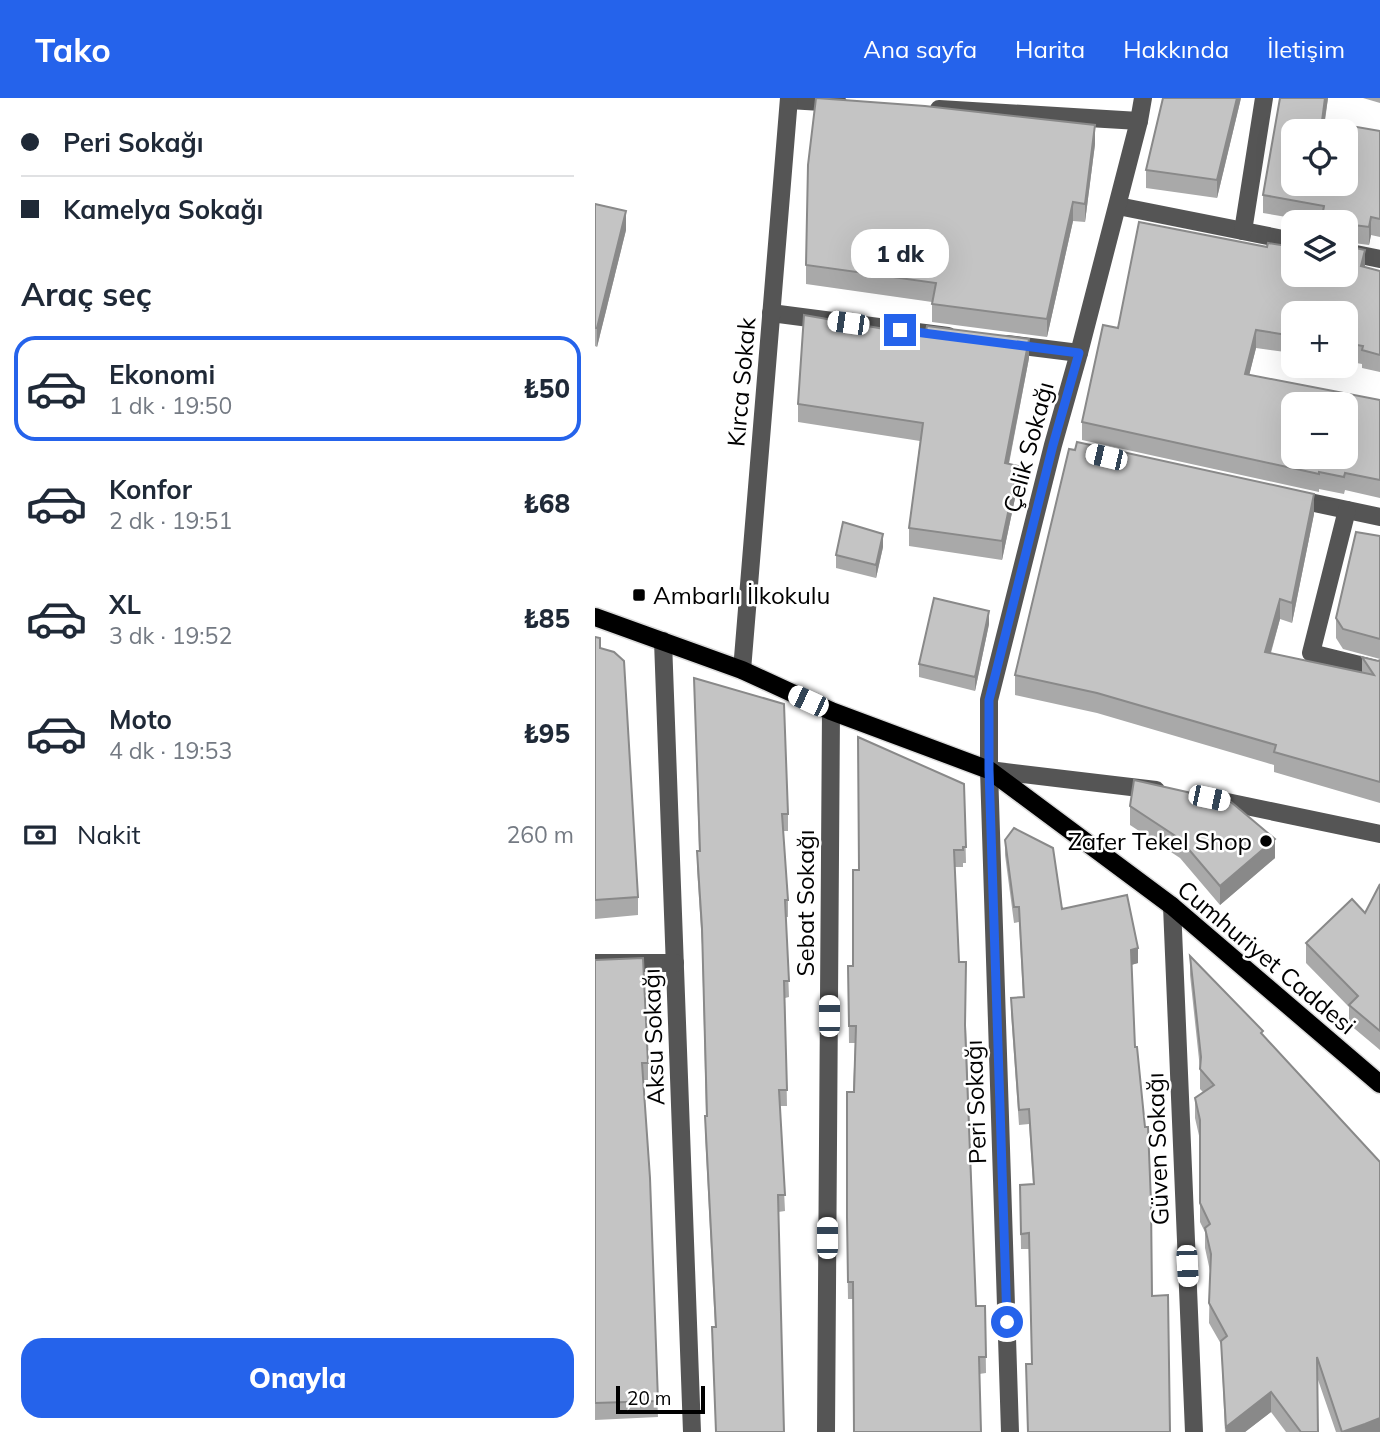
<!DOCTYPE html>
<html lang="tr">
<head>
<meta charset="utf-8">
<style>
	body { margin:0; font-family:Mulish,sans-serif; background:#f6f6f7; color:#1f2937; height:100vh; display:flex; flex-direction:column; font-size:26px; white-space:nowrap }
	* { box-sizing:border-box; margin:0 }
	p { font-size:23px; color:#747a83 }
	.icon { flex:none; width:38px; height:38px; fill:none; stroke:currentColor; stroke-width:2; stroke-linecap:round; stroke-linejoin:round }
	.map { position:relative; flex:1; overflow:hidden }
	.drawer { display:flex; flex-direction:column; background:#fff; width:595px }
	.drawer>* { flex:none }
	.hud { display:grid; align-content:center; height:154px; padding:0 21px; background:#fff }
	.tools { position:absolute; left:686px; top:21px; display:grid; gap:14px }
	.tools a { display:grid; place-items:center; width:77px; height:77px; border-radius:14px; background:#fff; box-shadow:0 7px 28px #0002; font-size:35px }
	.scale { position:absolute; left:21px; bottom:18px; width:89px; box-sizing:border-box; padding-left:7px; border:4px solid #000; border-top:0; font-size:19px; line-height:24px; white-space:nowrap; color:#000; -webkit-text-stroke:5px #fff; paint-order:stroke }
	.end { position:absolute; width:32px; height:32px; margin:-16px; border:9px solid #2563eb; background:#fff; box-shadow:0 0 0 4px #fff }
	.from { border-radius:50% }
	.bubble { position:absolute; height:49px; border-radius:21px; background:#fff; box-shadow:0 7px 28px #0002; font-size:23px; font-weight:800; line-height:49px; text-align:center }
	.car { position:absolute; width:21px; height:42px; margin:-21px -10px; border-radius:9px; box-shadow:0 0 5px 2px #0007; background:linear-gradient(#fff 24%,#345 0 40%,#fff 0 76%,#345 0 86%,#fff 0) }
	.hud b { display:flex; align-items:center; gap:24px; height:66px; font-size:26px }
	.hud b+b { border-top:2px solid #e0e1e3 }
	.hud i { width:18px; height:18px; background:#1f2937 }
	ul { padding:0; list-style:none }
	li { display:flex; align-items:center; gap:21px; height:105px; margin:0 14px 10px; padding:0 7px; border:4px solid transparent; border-radius:21px }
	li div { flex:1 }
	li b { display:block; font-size:26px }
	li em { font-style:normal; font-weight:800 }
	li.current { border-color:#2563eb }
	li>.icon { width:63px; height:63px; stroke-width:1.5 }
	h2 { padding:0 21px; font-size:32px; line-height:84px }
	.pay { display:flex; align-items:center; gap:18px; height:77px; padding:0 21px; font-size:26px }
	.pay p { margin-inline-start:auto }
	.cta { display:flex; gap:14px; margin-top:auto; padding:14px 21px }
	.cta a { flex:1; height:80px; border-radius:21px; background:#2563eb; color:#fff; font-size:28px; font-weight:800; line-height:80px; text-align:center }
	header { display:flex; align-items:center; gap:42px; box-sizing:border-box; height:98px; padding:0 35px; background:#2563eb; color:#fff }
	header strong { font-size:33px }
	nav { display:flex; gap:38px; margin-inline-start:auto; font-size:24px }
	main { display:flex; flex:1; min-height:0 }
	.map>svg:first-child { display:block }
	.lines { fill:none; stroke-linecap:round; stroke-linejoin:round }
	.major-casing { stroke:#dbdbdb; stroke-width:21 }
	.minor { stroke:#555; stroke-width:18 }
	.major { stroke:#000; stroke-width:18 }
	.wall { fill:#a9a9a9 }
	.shaded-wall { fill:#898989 }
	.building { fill:#c4c4c4; stroke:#898989; stroke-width:2; fill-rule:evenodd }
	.route { stroke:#2563eb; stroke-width:9 }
	.poi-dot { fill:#000; stroke:#fff; stroke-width:2.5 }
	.labels { text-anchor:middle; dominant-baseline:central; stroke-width:5; stroke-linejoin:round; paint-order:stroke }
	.street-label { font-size:24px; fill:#000; stroke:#fff }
	.poi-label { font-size:24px; fill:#000; stroke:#fff; text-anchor:start }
</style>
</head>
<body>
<header>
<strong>Tako</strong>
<nav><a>Ana sayfa</a><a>Harita</a><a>Hakkında</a><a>İletişim</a></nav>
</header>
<main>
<section class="drawer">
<div class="hud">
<b><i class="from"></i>Peri Sokağı</b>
<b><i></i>Kamelya Sokağı</b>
</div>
<h2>Araç seç</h2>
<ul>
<li class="current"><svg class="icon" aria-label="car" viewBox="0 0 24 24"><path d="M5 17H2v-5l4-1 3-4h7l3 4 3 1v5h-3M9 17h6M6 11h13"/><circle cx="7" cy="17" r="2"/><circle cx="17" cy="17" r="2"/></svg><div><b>Ekonomi</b><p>1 dk · 19:50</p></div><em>₺50</em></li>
<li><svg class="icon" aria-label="car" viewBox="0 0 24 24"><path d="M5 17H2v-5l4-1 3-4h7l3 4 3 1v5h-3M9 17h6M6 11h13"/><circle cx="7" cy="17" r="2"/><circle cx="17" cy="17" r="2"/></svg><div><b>Konfor</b><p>2 dk · 19:51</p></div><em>₺68</em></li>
<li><svg class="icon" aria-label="car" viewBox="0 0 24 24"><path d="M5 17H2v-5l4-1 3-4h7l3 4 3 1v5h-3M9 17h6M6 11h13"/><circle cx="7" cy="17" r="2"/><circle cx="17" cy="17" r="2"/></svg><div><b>XL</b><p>3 dk · 19:52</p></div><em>₺85</em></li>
<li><svg class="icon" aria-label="car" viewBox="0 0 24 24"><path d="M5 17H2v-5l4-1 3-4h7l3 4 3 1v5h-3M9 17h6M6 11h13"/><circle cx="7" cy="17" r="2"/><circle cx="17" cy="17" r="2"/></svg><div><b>Moto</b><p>4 dk · 19:53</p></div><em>₺95</em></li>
</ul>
<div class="pay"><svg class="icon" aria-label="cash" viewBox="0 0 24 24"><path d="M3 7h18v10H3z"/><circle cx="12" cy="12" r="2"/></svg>Nakit<p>260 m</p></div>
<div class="cta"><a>Onayla</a></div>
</section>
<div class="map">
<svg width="785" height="1334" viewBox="0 0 785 1334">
	<rect width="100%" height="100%" fill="#fff"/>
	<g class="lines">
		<g class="major-casing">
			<path id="major" d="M0 519 147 572 236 613 394 672 577 808 785 986"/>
		</g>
		<g class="minor">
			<path d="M194 2 243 5"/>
			<path d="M344 11 544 23"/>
			<path d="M523 108 698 143"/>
			<path d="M648 133 669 0"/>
			<path d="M751 154 785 161"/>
			<path d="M176 215 353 238"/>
			<path d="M412 246 484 255"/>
			<path d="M696 400 785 419"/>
			<path d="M752 412 716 555 785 572"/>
			<path d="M68 543 97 1334"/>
			<path d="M147 572 194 0"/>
			<path d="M394 672 561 692"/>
			<path d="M613 700 785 736"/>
			<path d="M577 808 599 1334"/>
			<path d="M0 865H80"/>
			<path d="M231 1334 236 613"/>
			<path d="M415 1334 394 672V602L458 347 484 255 544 23 548 0"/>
		</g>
		<use href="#major" class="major"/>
	</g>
	<g class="wall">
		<path d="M646 0 622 100 551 90V72Z"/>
		<path d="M685 0H733L730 23 785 33V139L776 137 774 147 751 144V124H721L668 115V97Z"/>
		<path d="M768 0H785V5Z"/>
		<path d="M500 46 490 124 478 123 452 239 337 224V204L211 186V167Z"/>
		<path d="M0 106 31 132 2 249 0 248Z"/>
		<path d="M672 149 785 173V274L767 270V266L751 263V215H698V255L661 250 654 277 785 302V400L750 392 749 396 724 391V394L487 342V324L523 230Z"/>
		<path d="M434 260 414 366 423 386 407 462 314 448V430L325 343 203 324V306Z"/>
		<path d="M719 416 697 525 685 521 676 555 767 574V559L783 563 785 562V705L679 674V667L502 615 420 597V577Z"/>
		<path d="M785 438V561L748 551 741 540V520Z"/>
		<path d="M288 449 281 480 241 470V457Z"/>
		<path d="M394 526 380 593 324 579V566Z"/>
		<path d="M0 539 5 550 43 799V817L0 821Z"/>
		<path d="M99 580 193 716V733H188L193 802V819H191L194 899 190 900 192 1008H185L190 1113 183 1114 121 1334 117 1246V1229H120L110 1035V1018H111L107 847 102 770V753H104Z"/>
		<path d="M369 686 371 765H368V769H359L364 864 371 929 381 1208H390L391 1275 384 1276 258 1201H253L252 1136 260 945H254L253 868H258L264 772Z"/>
		<path d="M535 708 680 760 625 807 585 760 535 727Z"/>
		<path d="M410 742 467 811 543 865 536 867 437 1266 434 1151H426L425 1087 438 1086 434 1026 424 1027 416 915V900L428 899 424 824 419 825 410 757Z"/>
		<path d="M785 786V952L754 926V909L711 865V845L770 815Z"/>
		<path d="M595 858 668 938 785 1334H741L722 1279 723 1334H691L676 1314 650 1334H630L626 1246 614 1225 615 1173 610 1150V1134L605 1124V1042L600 1020V1000L608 994 605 991V971L595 877Z"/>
		<path d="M0 862 53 965V982H48L63 1319 0 1322Z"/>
	</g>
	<g class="shaded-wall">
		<path d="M642 0H646L622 100V82Z"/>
		<path d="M730 0H733L728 33 727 23Z"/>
		<path d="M500 27V46L490 124V106Z"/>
		<path d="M478 104V123L452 239V221Z"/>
		<path d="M31 113V132L2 249V230Z"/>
		<path d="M776 119V137L774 147V129Z"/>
		<path d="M770 152V169L766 168Z"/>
		<path d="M661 232V250L650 294V276Z"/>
		<path d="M434 241V260L410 384V365Z"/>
		<path d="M423 368V386L407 462V443Z"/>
		<path d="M719 396V416L697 525V505Z"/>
		<path d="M288 436V449L281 480V467Z"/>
		<path d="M685 501V521L670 574V554Z"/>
		<path d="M394 513V526L380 593V579Z"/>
		<path d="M680 741V760L625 807V788Z"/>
		<path d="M543 850V865L536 867V852Z"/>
		<path d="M676 1294V1314L650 1334H631V1329Z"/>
		<path d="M785 1320V1334H747Z"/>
	</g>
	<g class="building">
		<path d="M221 0 330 8 500 27 490 106 478 104 452 221 337 206 341 185 211 167 213 67Z"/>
		<path d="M568 0H642L622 82 551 72Z"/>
		<path d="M685 0H730L727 23 785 33V121L776 119 774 129 751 126V124H726L729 108 668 97ZM698 33H751V86H698Z"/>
		<path d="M0 106 31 113 2 230H0Z"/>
		<path d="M544 124 672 149 673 145 698 149V177H751V148L770 152 766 168 785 173V257L767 252 768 248 751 245V215H698V238L661 232 650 276 785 302V382L750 375 749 379 724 374V376L487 324 508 227 523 230ZM698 306H751V359H698Z"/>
		<path d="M209 217 330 238 332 228 434 241 410 365 423 368 407 443 314 430 328 325 203 306Z"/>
		<path d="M482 344 719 396 697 505 685 501 670 554 779 577 767 559 783 563 785 562V684L679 654 681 647 502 595 420 577 474 351 480 352Z"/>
		<path d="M248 424 288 436 281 467 241 457Z"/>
		<path d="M761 434 785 438V541L748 531 741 520Z"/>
		<path d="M339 500 394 513 380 579 324 566Z"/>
		<path d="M0 539 5 540V550L19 554 29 563 43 799 0 802Z"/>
		<path d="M99 580 189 606 193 716H187L193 802H190L194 883H189L192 992H184L190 1097H183L189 1334H121L117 1229H121L110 1018H112L107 830 102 753H105Z"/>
		<path d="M263 639 369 686 371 749H368V752H359L364 864H371L370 927 381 1208H390L391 1259H384L386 1334H259L258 1184H253L252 1119V994H259L261 928H254L253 868H258V772H264Z"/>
		<path d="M539 682 636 704 680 741 625 788 585 741 535 708Z"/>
		<path d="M419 730 458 750 467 811 532 797 543 850 536 852 540 949H542L550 1029H553L556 1104 557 1198 573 1197 575 1334H433L431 1266H437L434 1135 426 1136 425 1087 439 1086 434 1011 424 1012 416 900 429 899 424 809H419L410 742Z"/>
		<path d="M785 786V933L754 907 763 898 711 845 757 801 770 815Z"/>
		<path d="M595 858 668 933 666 935 785 1064V1320L770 1326 747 1334 722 1259 723 1334H706L676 1294 631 1329 626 1243 632 1238 614 1205 616 1156 610 1130 615 1126 605 1105V1022L600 1000 619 987 605 971 606 959Z"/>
		<path d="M48 860 53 965H47L55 1080 63 1303 0 1305V862Z"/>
	</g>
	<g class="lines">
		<path class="route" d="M305 232 484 255 458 347 394 602V672L412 1224"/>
	</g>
	<g class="poi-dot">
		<rect x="37" y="490" width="14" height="14" rx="3.5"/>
		<circle cx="671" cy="743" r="7"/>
	</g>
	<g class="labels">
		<g class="street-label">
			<text transform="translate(146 284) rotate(-85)">Kırca Sokak</text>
			<text transform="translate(433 349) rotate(-75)">Çelik Sokağı</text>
			<text transform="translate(210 805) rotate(-90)">Sebat Sokağı</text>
			<text transform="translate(672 859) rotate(40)">Cumhuriyet Caddesi</text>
			<text transform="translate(58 939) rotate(-92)">Aksu Sokağı</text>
			<text transform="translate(380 1004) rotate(-92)">Peri Sokağı</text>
			<text transform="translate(562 1051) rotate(-92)">Güven Sokağı</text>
		</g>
		<g class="poi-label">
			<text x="58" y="497">Ambarlı İlkokulu</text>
			<text x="657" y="743" text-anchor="end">Zafer Tekel Shop</text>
		</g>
	</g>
</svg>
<div class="tools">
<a><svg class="icon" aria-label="locate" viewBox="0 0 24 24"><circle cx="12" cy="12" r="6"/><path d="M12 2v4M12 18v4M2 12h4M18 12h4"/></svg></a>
<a><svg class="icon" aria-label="layers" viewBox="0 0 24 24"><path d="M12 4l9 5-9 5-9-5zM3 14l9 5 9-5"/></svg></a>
<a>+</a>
<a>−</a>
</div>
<div class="scale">20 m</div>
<i class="end from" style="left:412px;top:1224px"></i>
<i class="end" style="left:305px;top:232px"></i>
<div class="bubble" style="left:256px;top:131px;width:98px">1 dk</div>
<i class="car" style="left:253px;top:225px;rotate:278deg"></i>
<i class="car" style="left:511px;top:359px;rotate:283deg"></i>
<i class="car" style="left:213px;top:603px;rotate:295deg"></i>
<i class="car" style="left:614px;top:700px;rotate:102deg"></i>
<i class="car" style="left:234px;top:918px;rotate:0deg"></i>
<i class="car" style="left:232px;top:1140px;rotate:0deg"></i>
<i class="car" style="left:592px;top:1168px;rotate:177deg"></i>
</div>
</main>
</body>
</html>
